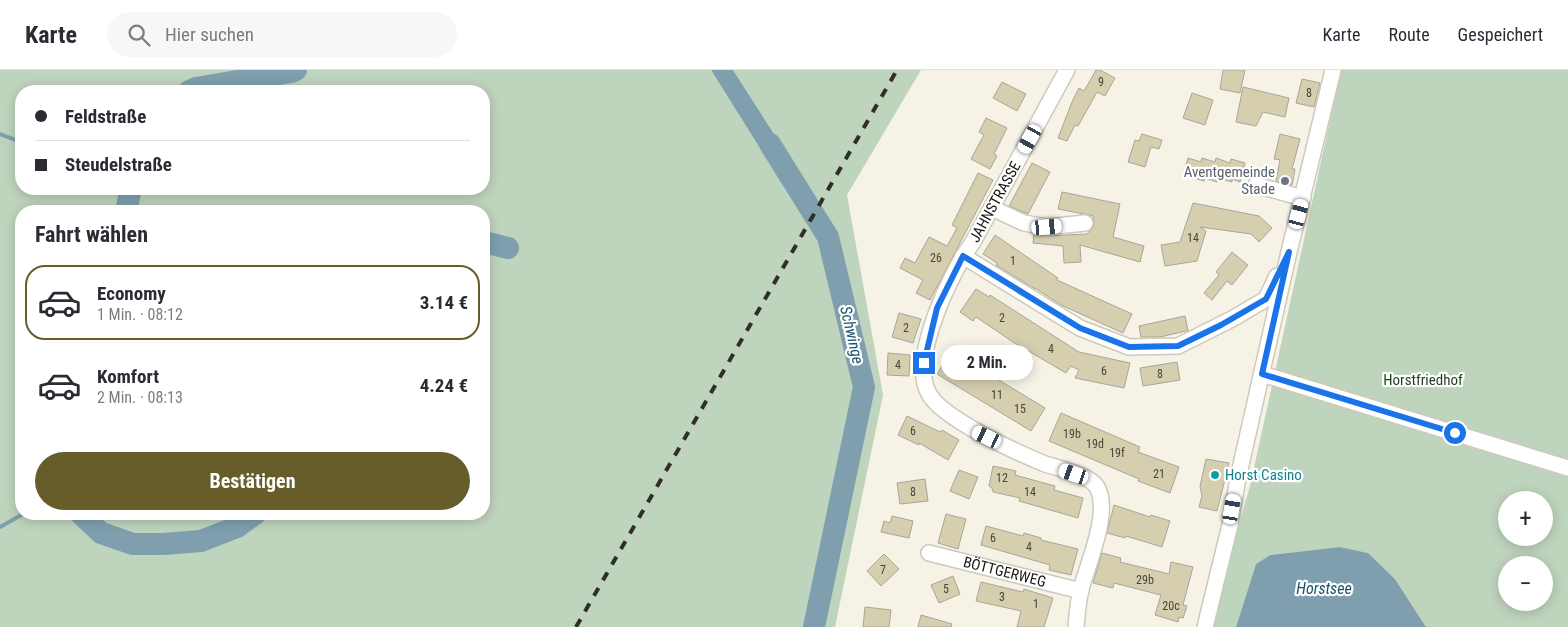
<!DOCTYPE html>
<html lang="de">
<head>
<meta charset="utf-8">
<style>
	body { margin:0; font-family:"Roboto Condensed",sans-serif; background:#f7f7f7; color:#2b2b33; height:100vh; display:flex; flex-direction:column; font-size:19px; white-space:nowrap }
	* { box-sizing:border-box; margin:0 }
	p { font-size:16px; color:#7c7c81 }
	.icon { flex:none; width:28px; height:28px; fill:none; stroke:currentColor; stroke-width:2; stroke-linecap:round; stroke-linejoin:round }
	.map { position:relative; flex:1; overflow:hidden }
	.drawer { position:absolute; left:15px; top:135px; width:475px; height:315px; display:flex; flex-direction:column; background:#fff; border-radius:20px; box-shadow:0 2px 12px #0003 }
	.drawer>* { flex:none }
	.top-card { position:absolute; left:15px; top:15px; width:475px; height:110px; border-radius:20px; box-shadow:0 2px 12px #0003; display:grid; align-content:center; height:110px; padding:0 20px; background:#fff }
	.fabs { position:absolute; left:1498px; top:421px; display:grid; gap:10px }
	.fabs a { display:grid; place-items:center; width:55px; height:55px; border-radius:50%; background:#fff; box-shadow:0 2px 12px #0003; font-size:25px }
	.end { position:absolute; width:22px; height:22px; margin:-11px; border:6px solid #1a73e8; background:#fff; box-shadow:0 0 0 2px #fff }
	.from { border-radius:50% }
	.bubble { position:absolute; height:35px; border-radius:18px; background:#fff; box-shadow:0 2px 12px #0003; font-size:16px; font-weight:700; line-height:35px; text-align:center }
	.car { position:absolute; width:15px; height:30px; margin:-15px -8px; border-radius:6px; box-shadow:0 0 4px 1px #0007; background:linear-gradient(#fff 24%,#345 0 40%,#fff 0 76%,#345 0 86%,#fff 0) }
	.top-card b { display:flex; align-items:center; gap:18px; height:48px; font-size:19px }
	.top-card b+b { border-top:1px solid #e1e1e2 }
	.top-card i { width:12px; height:12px; background:#2b2b33 }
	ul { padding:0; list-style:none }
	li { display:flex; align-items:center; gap:15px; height:75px; margin:0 10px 8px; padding:0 10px; border:2px solid transparent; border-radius:20px }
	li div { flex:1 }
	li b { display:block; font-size:19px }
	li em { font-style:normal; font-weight:700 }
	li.on { border-color:#665d2a }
	li>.icon { width:45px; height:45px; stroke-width:1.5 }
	h2 { padding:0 20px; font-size:22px; line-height:60px }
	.button { display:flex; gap:10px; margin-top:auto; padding:10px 20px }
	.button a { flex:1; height:58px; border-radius:30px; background:#665d2a; color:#fff; font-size:20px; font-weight:700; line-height:58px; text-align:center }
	header { display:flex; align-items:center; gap:30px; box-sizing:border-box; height:70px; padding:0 25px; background:#fff; border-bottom:1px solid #e1e1e2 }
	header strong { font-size:24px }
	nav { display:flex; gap:28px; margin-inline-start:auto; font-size:18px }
	.search { width:350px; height:45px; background:#f7f7f7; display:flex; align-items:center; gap:12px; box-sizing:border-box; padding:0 18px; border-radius:28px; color:#7c7c81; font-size:19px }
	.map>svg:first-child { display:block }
	.green { fill:#bfd4bd; fill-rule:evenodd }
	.water { fill:#7f9fae }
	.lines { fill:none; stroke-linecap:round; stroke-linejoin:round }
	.stream { stroke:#7f9fae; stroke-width:4 }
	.river { stroke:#7f9fae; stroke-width:22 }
	.building { fill:#d5cfb0; stroke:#a8a599 }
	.minor-casing { stroke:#ccc9bd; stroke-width:18 }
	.minor { stroke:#fff; stroke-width:15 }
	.rail { stroke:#2f2e28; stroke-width:4; stroke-dasharray:9 9; stroke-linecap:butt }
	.route { stroke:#1a73e8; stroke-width:6 }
	.worship-dot { fill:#6b7280; stroke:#fff; stroke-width:2 }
	.culture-dot { fill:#0f9aa8; stroke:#fff; stroke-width:2 }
	.labels { text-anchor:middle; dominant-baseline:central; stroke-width:4.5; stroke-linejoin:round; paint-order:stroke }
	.number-label { font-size:12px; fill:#47453a }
	.worship-label { font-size:15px; fill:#5b616d; stroke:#fff; text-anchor:end }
	.street-label { font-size:15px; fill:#181712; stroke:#fff }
	.park-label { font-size:15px; fill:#1e3f1b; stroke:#fff }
	.culture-label { font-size:15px; fill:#0d838f; stroke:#fff; text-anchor:start }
	.water-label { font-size:16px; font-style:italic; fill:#16546b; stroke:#fff }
</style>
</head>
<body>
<header>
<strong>Karte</strong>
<div class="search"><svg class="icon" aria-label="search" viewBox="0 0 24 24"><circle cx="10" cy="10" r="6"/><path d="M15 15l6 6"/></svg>Hier suchen</div>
<nav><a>Karte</a><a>Route</a><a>Gespeichert</a></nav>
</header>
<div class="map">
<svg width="1568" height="557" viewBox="0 0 1568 557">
	<rect width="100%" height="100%" fill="#f6f3e6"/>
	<g class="green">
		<path d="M0 0H272L206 16 297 0H711L780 109 786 99 794 95 733 0H921L847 125 883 325 835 557H0ZM21 21H484V119H21ZM21 141H484V444H21Z"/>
		<path d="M1341 0H1568V557H1426L1395 509 1368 483 1340 477 1270 485 1256 494 1236 557H1213L1238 457 1250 416ZM1506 430H1544V468H1506ZM1506 495H1544V532H1506Z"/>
	</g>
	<g class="water">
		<path d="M272 0H297L196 18Z"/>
		<path d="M711 0H733L794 95 786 99 780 110Z"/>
		<path d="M1340 477 1368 483 1395 509 1426 557H1236L1256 494 1270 485Z"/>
	</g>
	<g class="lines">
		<g class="stream">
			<path d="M0 64 21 72"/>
			<path d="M0 457 23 444"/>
		</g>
		<g class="river">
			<path d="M189 21 196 18 291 2 296 0"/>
			<path d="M770 74 828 167 864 317 814 557"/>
			<path d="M126 141 131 119"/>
			<path d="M484 172 508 178"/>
			<path d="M81 444 101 463 133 474H164L201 471 237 457 255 444"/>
		</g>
	</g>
	<g class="building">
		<path d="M1096 0H1100L1115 8 1105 26 1097 22 1078 56 1075 55 1067 71 1058 68 1072 32 1079 18 1084 21Z"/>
		<path d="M1223 0H1245L1240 23 1220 19Z"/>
		<path d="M1302 9 1320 13 1314 37 1296 33Z"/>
		<path d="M1002 12 1026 24 1017 41 993 28Z"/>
		<path d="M1243 17 1289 28 1285 47 1263 42 1256 56 1236 52Z"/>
		<path d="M1192 23 1213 30 1205 55 1183 48Z"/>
		<path d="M986 48 1007 58 994 84 997 86 990 99 971 89 984 65 979 62Z"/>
		<path d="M1142 64 1162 70 1159 79 1151 77 1145 97 1128 92 1135 70 1139 71Z"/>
		<path d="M1280 64 1300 69 1292 99H1295L1292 115 1276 111 1280 90 1274 89Z"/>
		<path d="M1188 88 1201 92 1202 88 1215 92 1216 88 1230 93 1231 89 1245 93 1240 112 1232 109V112L1218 108 1217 112 1205 108 1204 111 1183 105Z"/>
		<path d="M1032 93 1050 102 1028 144 1009 136Z"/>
		<path d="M978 103 993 110 930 230 916 223 923 210 900 198 905 188 915 193 929 167 947 176 957 158 952 155Z"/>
		<path d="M1062 122 1120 134 1113 167 1144 176 1140 192 1080 175 1081 192 1064 193 1063 176 1033 173 1034 164 1048 166 1087 164 1093 157 1094 153 1093 146 1089 145 1058 139Z"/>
		<path d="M1193 133 1259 146 1272 158 1259 172 1251 164 1200 157 1206 161 1197 191 1165 196 1161 175 1180 172Z"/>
		<path d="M995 165 1058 208 1057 210 1132 244 1123 263 1061 235 1035 218V219L996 195 997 193 983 184Z"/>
		<path d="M1232 182 1248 195 1232 215 1227 211 1212 230 1204 223 1219 205 1216 202Z"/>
		<path d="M976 219 989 227 990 225 1079 282 1130 293 1124 318 1075 308 1079 300 1071 296 1066 303 1013 272 976 247 973 251 960 242Z"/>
		<path d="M899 243 921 249 913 273 892 267Z"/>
		<path d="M1185 246 1188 261H1186L1160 267H1141L1139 256Z"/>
		<path d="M951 281 1045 338 1031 361 937 304Z"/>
		<path d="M888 283 910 285 909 306 887 305Z"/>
		<path d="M1177 292 1180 310 1143 316 1140 298Z"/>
		<path d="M1061 343 1140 377 1138 382 1179 397 1170 423 1138 411 1139 409 1049 371Z"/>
		<path d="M907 346 940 362 942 360 959 370 948 390 919 373V375L898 365Z"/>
		<path d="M1206 389 1229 393 1217 441 1199 437 1202 426 1200 416Z"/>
		<path d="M993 396 1016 401 1015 405 1055 416 1054 420 1083 428 1078 448 1019 431 1020 428 993 422 992 418 989 416Z"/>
		<path d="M959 400 978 407 969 429 950 421Z"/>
		<path d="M925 409 928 431 900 434 897 413Z"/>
		<path d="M1114 435 1150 447 1151 445 1170 451 1162 477 1126 466 1125 468 1107 463Z"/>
		<path d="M946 444 966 449 958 479 938 473Z"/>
		<path d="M892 446 913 451 909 468 881 462 884 451 890 453Z"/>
		<path d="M986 456 1023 466 1024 463 1041 468V470L1078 479 1071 505 1049 500 1050 495 981 475Z"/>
		<path d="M1102 483 1121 488 1120 492 1169 504 1171 492 1193 497 1183 535 1187 536 1183 548 1179 547 1178 552 1155 545 1161 525 1114 513 1113 518 1093 513Z"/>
		<path d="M884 484 899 499 881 516 867 501Z"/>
		<path d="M953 506 960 524 939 533 931 515Z"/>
		<path d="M981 512 1023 522 1024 519 1053 528 1044 557H1017L1021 541 976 531Z"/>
		<path d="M865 537 891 540 889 557H863Z"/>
		<path d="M921 545 952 554 951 557H918Z"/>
	</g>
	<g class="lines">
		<g class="minor-casing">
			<g id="minor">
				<path d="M1067 0 973 172C951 202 909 289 929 324 943 349 1018 383 1045 394 1058 398 1090 405 1097 417 1111 442 1088 493 1081 519 1078 531 1077 545 1076 557"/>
				<path d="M1256 115 1303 128"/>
				<path d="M992 138 1024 153 1047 157 1085 153"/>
				<path d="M963 186 1080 258 1129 277 1178 276 1232 249 1266 229 1277 206"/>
				<path d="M1262 304 1568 398"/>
				<path id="s1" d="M929 483 1081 521"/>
				<path d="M1205 557 1230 455 1238 408 1289 182 1333 0"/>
			</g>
		</g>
		<use href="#minor" class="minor"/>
		<path class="rail" d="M576 557 897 0"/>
	</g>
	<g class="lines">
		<path class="route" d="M924 293 937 238 963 186 1080 258 1129 277 1178 276 1221 255 1266 229 1289 182 1262 304 1455 363"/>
	</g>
	<circle class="worship-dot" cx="1285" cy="111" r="5"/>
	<circle class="culture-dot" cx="1215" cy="405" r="5"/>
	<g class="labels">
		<g class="number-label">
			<text x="1101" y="12">9</text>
			<text x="1309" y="23">8</text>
			<text x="1193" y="168">14</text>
			<text x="936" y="188">26</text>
			<text x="1013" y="191">1</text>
			<text x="1002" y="248">2</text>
			<text x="906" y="258">2</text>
			<text x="1051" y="279">4</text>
			<text x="898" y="295">4</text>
			<text x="1104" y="301">6</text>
			<text x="1160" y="304">8</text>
			<text x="997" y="325">11</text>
			<text x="1020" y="339">15</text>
			<text x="913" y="361">6</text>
			<text x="1072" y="364">19b</text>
			<text x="1095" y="374">19d</text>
			<text x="1117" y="383">19f</text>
			<text x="1159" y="404">21</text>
			<text x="1002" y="408">12</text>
			<text x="913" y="422">8</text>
			<text x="1030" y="422">14</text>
			<text x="993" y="468">6</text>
			<text x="1029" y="477">4</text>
			<text x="883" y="500">7</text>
			<text x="1145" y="510">29b</text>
			<text x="946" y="519">5</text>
			<text x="1002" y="527">3</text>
			<text x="1036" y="534">1</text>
			<text x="1171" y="536">20c</text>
		</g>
		<g class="worship-label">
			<text x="1275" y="102">Aventgemeinde<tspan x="1275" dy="17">Stade</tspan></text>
		</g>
		<g class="street-label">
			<text transform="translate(995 132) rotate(-61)">JAHNSTRASSE</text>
			<text stroke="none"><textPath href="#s1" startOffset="78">BÖTTGERWEG</textPath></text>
		</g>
		<g class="park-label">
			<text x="1423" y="310">Horstfriedhof</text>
		</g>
		<g class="culture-label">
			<text x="1225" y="405">Horst Casino</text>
		</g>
		<g class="water-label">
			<text transform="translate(852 265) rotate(77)">Schwinge</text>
			<text x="1324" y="518">Horstsee</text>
		</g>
	</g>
</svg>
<div class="fabs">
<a>+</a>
<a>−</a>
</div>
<i class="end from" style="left:1455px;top:363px"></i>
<i class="end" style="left:924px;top:293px"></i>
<div class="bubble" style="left:941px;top:275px;width:92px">2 Min.</div>
<i class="car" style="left:1030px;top:69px;rotate:209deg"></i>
<i class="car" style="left:1299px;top:144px;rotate:15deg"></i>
<i class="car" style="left:1047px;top:157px;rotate:85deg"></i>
<i class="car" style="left:987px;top:367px;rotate:296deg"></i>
<i class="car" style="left:1074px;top:404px;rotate:289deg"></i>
<i class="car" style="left:1232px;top:439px;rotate:10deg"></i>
<div class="top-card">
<b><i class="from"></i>Feldstraße</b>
<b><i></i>Steudelstraße</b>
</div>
<section class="drawer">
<h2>Fahrt wählen</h2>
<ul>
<li class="on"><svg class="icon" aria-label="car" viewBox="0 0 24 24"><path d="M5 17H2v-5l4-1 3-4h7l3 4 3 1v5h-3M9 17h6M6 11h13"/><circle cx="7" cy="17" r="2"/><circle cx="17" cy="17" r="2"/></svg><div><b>Economy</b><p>1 Min. · 08:12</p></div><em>3.14 €</em></li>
<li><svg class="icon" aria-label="car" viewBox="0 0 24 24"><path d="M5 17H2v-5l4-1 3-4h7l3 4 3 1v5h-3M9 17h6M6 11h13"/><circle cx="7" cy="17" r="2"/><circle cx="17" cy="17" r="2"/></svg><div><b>Komfort</b><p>2 Min. · 08:13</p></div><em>4.24 €</em></li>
</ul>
<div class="button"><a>Bestätigen</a></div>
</section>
</div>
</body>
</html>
